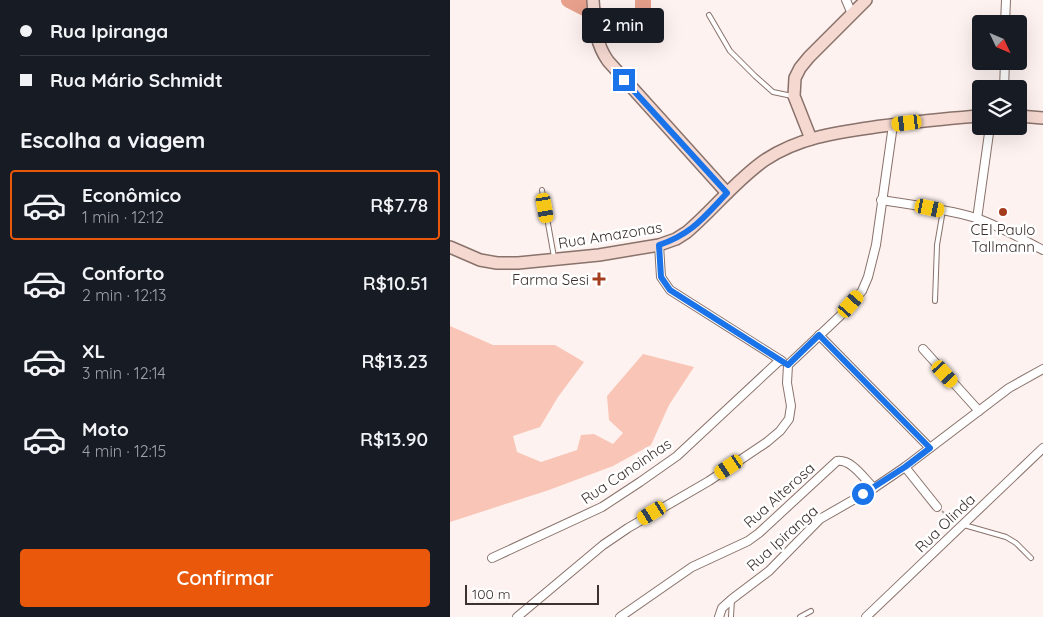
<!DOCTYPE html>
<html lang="pt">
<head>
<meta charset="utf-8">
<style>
	body { margin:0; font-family:Quicksand,sans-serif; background:#20242c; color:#f1f3f6; height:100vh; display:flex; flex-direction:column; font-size:19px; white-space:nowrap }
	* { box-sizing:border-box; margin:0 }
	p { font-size:16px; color:#9ea1a6 }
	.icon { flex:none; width:28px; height:28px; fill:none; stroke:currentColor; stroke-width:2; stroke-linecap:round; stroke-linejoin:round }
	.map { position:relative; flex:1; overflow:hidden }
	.details { display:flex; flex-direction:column; background:#171b24; width:450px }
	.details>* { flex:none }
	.guide { display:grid; align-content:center; height:110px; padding:0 20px; background:#171b24 }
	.needle { width:32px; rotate:134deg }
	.controls { position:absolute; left:522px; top:15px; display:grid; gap:10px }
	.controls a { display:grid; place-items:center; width:55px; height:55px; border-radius:5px; background:#171b24; box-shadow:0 5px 20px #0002; font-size:25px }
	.scale { position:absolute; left:15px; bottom:12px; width:134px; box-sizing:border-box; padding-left:5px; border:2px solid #3c322f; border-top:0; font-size:14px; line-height:18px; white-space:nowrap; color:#3c322f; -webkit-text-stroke:4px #fff; paint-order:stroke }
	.end { position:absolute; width:22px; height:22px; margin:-11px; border:6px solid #1a73e8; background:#fff; box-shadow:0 0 0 2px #fff }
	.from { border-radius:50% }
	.bubble { position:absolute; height:35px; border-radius:5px; background:#171b24; box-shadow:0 5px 20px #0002; font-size:16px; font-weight:600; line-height:35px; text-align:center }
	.car { position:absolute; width:15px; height:30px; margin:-15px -8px; border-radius:6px; box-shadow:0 0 4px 1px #0007; background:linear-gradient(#f5c518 24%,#345 0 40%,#f5c518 0 76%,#345 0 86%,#f5c518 0) }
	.guide b { display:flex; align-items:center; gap:18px; height:48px; font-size:19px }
	.guide b+b { border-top:1px solid #363941 }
	.guide i { width:12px; height:12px; background:#f1f3f6 }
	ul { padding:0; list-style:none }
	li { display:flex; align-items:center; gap:15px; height:70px; margin:0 10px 8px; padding:0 10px; border:2px solid transparent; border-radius:5px }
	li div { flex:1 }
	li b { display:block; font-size:19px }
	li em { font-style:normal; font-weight:600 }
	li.active { border-color:#ea580c }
	li>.icon { width:45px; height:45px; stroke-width:1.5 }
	h2 { padding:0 20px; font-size:22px; line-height:60px }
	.button { display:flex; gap:10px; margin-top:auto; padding:10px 20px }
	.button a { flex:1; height:58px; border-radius:5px; background:#ea580c; color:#fff; font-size:20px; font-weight:600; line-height:58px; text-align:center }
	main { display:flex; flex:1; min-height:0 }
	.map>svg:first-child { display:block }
	.green { fill:#f9c5b6 }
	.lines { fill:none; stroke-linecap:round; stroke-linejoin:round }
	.river { stroke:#e6a08c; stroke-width:16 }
	.lane-casing { stroke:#89726b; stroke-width:6 }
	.street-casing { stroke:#89726b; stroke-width:10 }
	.secondary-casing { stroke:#89726b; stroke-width:14 }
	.path { stroke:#aca29f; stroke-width:2; stroke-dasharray:4 2.5; stroke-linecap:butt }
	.lane { stroke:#fff; stroke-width:4 }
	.street { stroke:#fff; stroke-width:8 }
	.secondary { stroke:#f5d9d1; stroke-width:11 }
	.route { stroke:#1a73e8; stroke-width:6 }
	.poi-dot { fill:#a43c1d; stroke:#fff; stroke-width:2 }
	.labels { text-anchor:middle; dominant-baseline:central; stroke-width:5; stroke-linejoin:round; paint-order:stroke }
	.poi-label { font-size:15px; fill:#3c322f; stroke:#fff }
	.street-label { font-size:15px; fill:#3c322f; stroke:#fff }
</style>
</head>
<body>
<main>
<section class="details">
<div class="guide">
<b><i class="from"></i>Rua Ipiranga</b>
<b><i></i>Rua Mário Schmidt</b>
</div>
<h2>Escolha a viagem</h2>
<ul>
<li class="active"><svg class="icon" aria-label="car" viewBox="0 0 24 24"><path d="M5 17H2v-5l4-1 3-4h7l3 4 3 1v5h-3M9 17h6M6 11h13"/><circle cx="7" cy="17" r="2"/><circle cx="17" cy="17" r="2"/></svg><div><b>Econômico</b><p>1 min · 12:12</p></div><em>R$7.78</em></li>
<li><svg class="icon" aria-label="car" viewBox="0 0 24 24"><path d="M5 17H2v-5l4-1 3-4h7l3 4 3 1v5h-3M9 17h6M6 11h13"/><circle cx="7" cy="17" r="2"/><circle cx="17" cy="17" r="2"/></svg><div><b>Conforto</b><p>2 min · 12:13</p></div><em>R$10.51</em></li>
<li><svg class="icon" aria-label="car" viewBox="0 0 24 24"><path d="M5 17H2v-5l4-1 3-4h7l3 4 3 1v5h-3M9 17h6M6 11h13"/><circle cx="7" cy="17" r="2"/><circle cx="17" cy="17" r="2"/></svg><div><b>XL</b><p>3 min · 12:14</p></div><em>R$13.23</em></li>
<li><svg class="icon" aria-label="car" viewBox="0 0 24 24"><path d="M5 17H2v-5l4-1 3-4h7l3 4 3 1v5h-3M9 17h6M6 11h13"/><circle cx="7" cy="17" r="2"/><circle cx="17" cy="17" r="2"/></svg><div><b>Moto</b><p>4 min · 12:15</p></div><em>R$13.90</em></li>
</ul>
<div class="button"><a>Confirmar</a></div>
</section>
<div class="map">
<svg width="593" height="617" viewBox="0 0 593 617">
	<rect width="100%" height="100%" fill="#fdf2ef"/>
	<path class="green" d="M0 326 43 345H105L134 362 108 397 90 427 63 436 67 452 91 462 127 450 131 435 144 434 163 444 173 433 159 420 157 396 193 354 244 367 219 405 201 445 163 466 99 490 0 522Z"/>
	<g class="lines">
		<path class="river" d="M119 0 177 30 193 13V0"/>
		<g class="lane-casing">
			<g id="lane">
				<path d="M259 15 280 51 305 76 323 92 342 96"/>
				<path d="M92 190 104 257"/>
				<path d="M485 301 487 245 493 210"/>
				<path d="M514 525 556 537 566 543 581 558"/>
				<path d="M281 617 282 599"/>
				<path d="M350 617 361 611"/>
			</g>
		</g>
		<g class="street-casing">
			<g id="street">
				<path d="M396 0 402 14"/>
				<path d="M555 24 556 0"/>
				<path d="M554 89 555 61"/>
				<path d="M431 200C463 205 496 209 526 218 550 226 571 239 593 250"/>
				<path d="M527 219 540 126"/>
				<path d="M209 245 211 277 220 290 332 361"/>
				<path d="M369 335 480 448"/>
				<path d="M473 349 529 411"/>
				<path d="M455 467 487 507"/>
				<path d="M42 558 152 507 190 482 227 456 330 360"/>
				<path d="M67 617 153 545 178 528 259 481 317 442 330 431 339 419 341 406 337 383 338 365 390 316 412 291 418 277 426 245 443 125"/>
				<path d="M170 617 242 567 298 541 309 533 387 461C402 459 414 479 424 488"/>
				<path d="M269 617 272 608 282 599 319 571 370 519 424 488 455 467 559 388 593 369"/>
				<path d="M416 617 593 448"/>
			</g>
		</g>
		<g class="secondary-casing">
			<g id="secondary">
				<path d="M143 0C145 23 144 41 158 61L277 193"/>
				<path d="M569 116 593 118"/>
				<path d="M361 139 344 96 345 78 350 68 359 57 416 0"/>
				<path d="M0 247 30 260 47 263H68L149 255 209 245 226 239 237 232C264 209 286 180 315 160 351 136 391 132 432 126 465 122 498 118 531 116"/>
			</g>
		</g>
		<path class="path" d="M492 511 503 522"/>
		<use href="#lane" class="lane"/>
		<use href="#street" class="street"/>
		<use href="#secondary" class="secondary"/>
	</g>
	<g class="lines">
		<path class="route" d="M174 80 277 193C254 217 242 234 209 245L211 277 220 290 338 365 369 335 480 448 455 467 413 494"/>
	</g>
	<g class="poi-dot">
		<circle cx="553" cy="212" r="5"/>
		<path d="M146.5 271.5h5v5h5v5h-5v5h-5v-5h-5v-5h5z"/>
	</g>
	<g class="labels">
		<g class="poi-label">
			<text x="553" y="229">CEI Paulo<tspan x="553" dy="17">Tallmann</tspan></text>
			<text x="139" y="279" text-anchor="end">Farma Sesi</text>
		</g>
		<g class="street-label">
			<text transform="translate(160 235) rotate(-9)">Rua Amazonas</text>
			<text transform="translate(176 471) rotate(-34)">Rua Canoinhas</text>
			<text transform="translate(329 495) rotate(-42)">Rua Alterosa</text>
			<text transform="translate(495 523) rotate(-44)">Rua Olinda</text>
			<text transform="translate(332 538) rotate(-42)">Rua Ipiranga</text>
		</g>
	</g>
</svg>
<div class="controls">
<a><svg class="needle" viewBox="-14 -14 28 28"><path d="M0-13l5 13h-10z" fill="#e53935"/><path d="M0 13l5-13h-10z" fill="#9ea1a6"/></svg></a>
<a><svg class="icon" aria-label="layers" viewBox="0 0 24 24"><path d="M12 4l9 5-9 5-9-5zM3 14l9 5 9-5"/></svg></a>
</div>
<div class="scale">100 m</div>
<i class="end from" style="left:413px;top:494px"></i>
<i class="end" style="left:174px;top:80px"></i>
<div class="bubble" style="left:132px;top:8px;width:82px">2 min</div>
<i class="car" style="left:457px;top:123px;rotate:263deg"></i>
<i class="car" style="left:95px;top:208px;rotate:170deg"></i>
<i class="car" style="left:480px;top:208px;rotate:102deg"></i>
<i class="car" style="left:401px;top:304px;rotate:41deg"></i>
<i class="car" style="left:495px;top:374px;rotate:138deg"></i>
<i class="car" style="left:279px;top:467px;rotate:236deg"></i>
<i class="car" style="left:202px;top:513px;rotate:239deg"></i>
</div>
</main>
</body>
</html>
